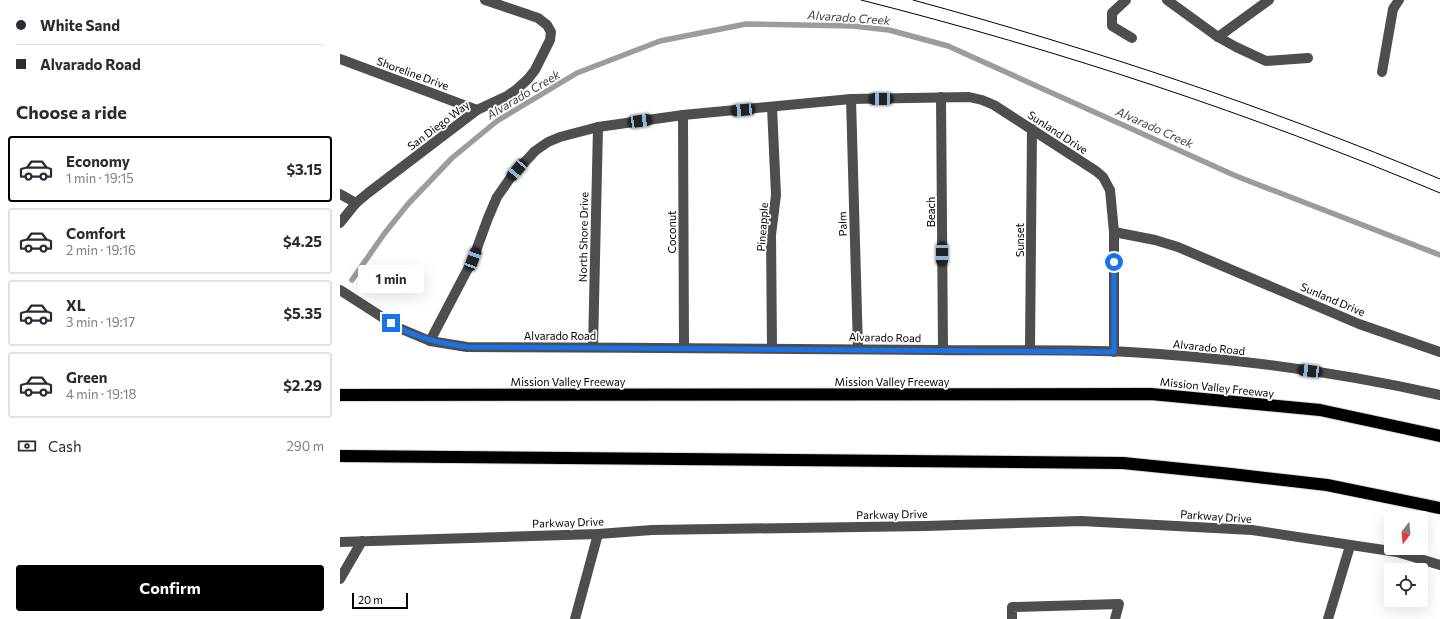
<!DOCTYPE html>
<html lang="en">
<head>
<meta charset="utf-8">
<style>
	body { margin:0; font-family:Commissioner,sans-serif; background:#f7f7f7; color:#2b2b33; height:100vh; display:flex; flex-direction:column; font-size:15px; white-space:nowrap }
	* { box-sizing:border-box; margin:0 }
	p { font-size:13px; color:#7c7c81 }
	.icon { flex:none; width:22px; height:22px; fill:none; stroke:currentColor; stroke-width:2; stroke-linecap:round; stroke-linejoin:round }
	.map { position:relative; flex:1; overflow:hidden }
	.sheet { display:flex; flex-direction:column; background:#fff; width:340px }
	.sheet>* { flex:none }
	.guide { display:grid; align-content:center; height:88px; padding:0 16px; background:#fff }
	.needle { width:26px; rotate:196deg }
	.fabs { position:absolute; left:1044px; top:511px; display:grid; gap:8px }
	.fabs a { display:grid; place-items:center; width:44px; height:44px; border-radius:4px; background:#fff; box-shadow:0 4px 16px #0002; font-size:20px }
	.scale { position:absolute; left:12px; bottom:10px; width:56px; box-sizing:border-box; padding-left:4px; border:2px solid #000; border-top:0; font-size:11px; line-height:14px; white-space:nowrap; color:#000; -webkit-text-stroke:3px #fff; paint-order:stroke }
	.end { position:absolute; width:18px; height:18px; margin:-9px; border:5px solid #1a73e8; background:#fff; box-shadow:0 0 0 2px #fff }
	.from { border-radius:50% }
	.bubble { position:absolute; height:28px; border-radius:4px; background:#fff; box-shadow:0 4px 16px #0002; font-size:13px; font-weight:700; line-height:28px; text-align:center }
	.car { position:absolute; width:12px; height:24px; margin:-12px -6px; border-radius:5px; box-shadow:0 0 3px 1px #0007; background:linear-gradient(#222 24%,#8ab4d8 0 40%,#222 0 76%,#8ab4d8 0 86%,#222 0) }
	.guide b { display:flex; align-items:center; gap:14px; height:38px; font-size:15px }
	.guide b+b { border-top:1px solid #e1e1e2 }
	.guide i { width:10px; height:10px; background:#2b2b33 }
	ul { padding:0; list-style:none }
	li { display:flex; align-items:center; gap:12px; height:66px; margin:0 8px 6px; padding:0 8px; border:2px solid #e1e1e2; border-radius:4px }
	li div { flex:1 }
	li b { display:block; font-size:15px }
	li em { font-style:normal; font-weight:700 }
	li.current { border-color:#000 }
	li>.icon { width:36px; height:36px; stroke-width:1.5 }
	h2 { padding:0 16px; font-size:18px; line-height:48px }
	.pay { display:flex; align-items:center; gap:10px; height:44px; padding:0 16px; font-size:15px }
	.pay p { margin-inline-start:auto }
	.primary-button { display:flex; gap:8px; margin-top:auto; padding:8px 16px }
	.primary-button a { flex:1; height:46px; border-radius:4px; background:#000; color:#fff; font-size:16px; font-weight:700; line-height:46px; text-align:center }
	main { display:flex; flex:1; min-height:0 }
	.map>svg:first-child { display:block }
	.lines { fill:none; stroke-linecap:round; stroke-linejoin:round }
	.stream { stroke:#9c9c9c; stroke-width:5.5 }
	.highway-casing { stroke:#dbdbdb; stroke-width:14 }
	.minor { stroke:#4e4e4e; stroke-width:10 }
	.highway { stroke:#000; stroke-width:12 }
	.tram { stroke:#000; stroke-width:1 }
	.route { stroke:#1a73e8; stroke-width:5 }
	.labels { text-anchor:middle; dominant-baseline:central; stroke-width:3.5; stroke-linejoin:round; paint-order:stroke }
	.street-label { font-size:11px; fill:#000; stroke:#fff }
	.water-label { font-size:12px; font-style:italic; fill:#3d3d3d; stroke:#fff }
</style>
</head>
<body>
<main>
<section class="sheet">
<div class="guide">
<b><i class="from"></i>White Sand</b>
<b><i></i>Alvarado Road</b>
</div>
<h2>Choose a ride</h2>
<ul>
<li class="current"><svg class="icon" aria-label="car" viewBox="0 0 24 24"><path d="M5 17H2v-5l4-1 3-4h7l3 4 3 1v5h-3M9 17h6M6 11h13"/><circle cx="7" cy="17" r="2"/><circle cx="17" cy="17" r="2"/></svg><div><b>Economy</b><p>1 min · 19:15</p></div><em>$3.15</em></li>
<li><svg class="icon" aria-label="car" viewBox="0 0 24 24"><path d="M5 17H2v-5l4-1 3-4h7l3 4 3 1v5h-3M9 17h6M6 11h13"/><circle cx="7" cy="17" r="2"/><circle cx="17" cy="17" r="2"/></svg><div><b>Comfort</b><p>2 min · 19:16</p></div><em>$4.25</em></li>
<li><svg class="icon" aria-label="car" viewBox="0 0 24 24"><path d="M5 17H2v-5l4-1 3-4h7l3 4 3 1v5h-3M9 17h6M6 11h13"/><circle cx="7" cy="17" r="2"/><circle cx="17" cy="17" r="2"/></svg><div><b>XL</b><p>3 min · 19:17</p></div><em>$5.35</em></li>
<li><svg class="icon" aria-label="car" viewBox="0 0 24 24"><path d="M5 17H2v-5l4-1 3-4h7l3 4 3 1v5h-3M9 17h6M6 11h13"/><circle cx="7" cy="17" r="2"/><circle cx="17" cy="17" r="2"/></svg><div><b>Green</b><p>4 min · 19:18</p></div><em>$2.29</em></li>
</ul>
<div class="pay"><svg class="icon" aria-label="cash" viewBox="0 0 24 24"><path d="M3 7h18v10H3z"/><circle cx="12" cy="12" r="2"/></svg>Cash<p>290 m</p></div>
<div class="primary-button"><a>Confirm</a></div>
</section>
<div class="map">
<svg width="1100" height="619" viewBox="0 0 1100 619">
	<rect width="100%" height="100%" fill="#fff"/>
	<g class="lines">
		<path class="stream" d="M12 280 44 234 68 204 112 158 157 121 237 73 320 41 406 24 512 26 549 30 608 46 896 176 1100 255"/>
		<g class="highway-casing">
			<g id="highway">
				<path d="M0 395 811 394 980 410 1100 436"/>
				<path d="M0 456 783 463 891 474 987 485 1100 508"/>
			</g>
		</g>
		<g class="minor">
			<path d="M786 0 772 13V26L792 38"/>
			<path d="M827 0 878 37 896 47 926 61 968 58"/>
			<path d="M878 37 929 0"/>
			<path d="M0 59 137 110"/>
			<path d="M1042 72 1053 9 1059 0"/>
			<path d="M601 97 603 350"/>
			<path d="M511 99 518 349"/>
			<path d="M343 115 344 348"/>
			<path d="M0 194 16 203"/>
			<path d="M0 223 16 203 28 193 137 110 167 96 177 89 188 79 195 70 210 40 211 32 207 25 198 18 145 0"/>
			<path d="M774 232 815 240 838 247 1019 324 1100 352"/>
			<path d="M0 290 59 328 90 341 127 347C284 348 441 348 598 350 662 351 726 349 789 352 893 358 998 372 1100 395"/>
			<path d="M90 341 133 259 148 218 157 197 171 177 195 151 208 142 220 137 258 127 343 115 511 99 629 97 642 100 654 105 756 171 763 177 770 190 774 232V352"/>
			<path d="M253 347 258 127"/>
			<path d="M432 348 431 235 436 195 432 107"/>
			<path d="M690 350 692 129"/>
			<path d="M0 542 258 534 312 530 586 526 741 521 912 530 1057 552 1100 565"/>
			<path d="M0 579 22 541"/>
			<path d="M235 619 258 534"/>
			<path d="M672 619V607L779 604 775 619"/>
			<path d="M988 619 1010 546"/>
		</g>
		<use href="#highway" class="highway"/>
		<g class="tram">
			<path d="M521 0C719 50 912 114 1100 193"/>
			<path d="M573 0C753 49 928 107 1100 179"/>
		</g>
	</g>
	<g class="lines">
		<path class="route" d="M51 323C74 338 100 343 127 347L774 352V262"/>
	</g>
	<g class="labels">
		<g class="street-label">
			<text transform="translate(73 73) rotate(20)">Shoreline Drive</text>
			<text transform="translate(98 125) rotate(-37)">San Diego Way</text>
			<text transform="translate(718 132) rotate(33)">Sunland Drive</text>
			<text transform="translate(590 212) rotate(-90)">Beach</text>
			<text transform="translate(502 224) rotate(-92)">Palm</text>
			<text transform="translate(422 227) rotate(-86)">Pineapple</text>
			<text transform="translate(331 232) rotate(-90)">Coconut</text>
			<text transform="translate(243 237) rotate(-89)">North Shore Drive</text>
			<text transform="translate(679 240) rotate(-90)">Sunset</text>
			<text transform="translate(993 299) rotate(23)">Sunland Drive</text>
			<text x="220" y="335">Alvarado Road</text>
			<text transform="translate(545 337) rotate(1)">Alvarado Road</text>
			<text transform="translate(869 347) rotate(6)">Alvarado Road</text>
			<text x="228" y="381">Mission Valley Freeway</text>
			<text x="552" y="381">Mission Valley Freeway</text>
			<text transform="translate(877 387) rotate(6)">Mission Valley Freeway</text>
			<text transform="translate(552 514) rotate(-1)">Parkway Drive</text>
			<text transform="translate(876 516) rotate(4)">Parkway Drive</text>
			<text transform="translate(228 522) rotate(-2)">Parkway Drive</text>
		</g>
		<g class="water-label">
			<text transform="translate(509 17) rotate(4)">Alvarado Creek</text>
			<text transform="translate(183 94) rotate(-31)">Alvarado Creek</text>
			<text transform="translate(815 127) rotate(24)">Alvarado Creek</text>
		</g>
	</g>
</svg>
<div class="fabs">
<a><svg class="needle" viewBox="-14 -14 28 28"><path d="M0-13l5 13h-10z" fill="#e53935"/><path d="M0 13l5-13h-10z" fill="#7c7c81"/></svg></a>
<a><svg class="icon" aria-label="locate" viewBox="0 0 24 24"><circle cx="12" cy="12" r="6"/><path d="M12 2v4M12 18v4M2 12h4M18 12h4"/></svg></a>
</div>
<div class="scale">20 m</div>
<i class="end from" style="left:774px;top:262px"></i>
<i class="end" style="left:51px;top:323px"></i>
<div class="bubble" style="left:18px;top:265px;width:66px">1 min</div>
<i class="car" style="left:541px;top:99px;rotate:269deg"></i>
<i class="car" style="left:403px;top:110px;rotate:265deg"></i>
<i class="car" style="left:300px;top:121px;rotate:82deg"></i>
<i class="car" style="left:177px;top:170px;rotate:220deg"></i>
<i class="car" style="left:602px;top:254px;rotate:180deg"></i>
<i class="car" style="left:133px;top:259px;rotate:20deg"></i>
<i class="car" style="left:970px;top:371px;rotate:277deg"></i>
</div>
</main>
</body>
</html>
